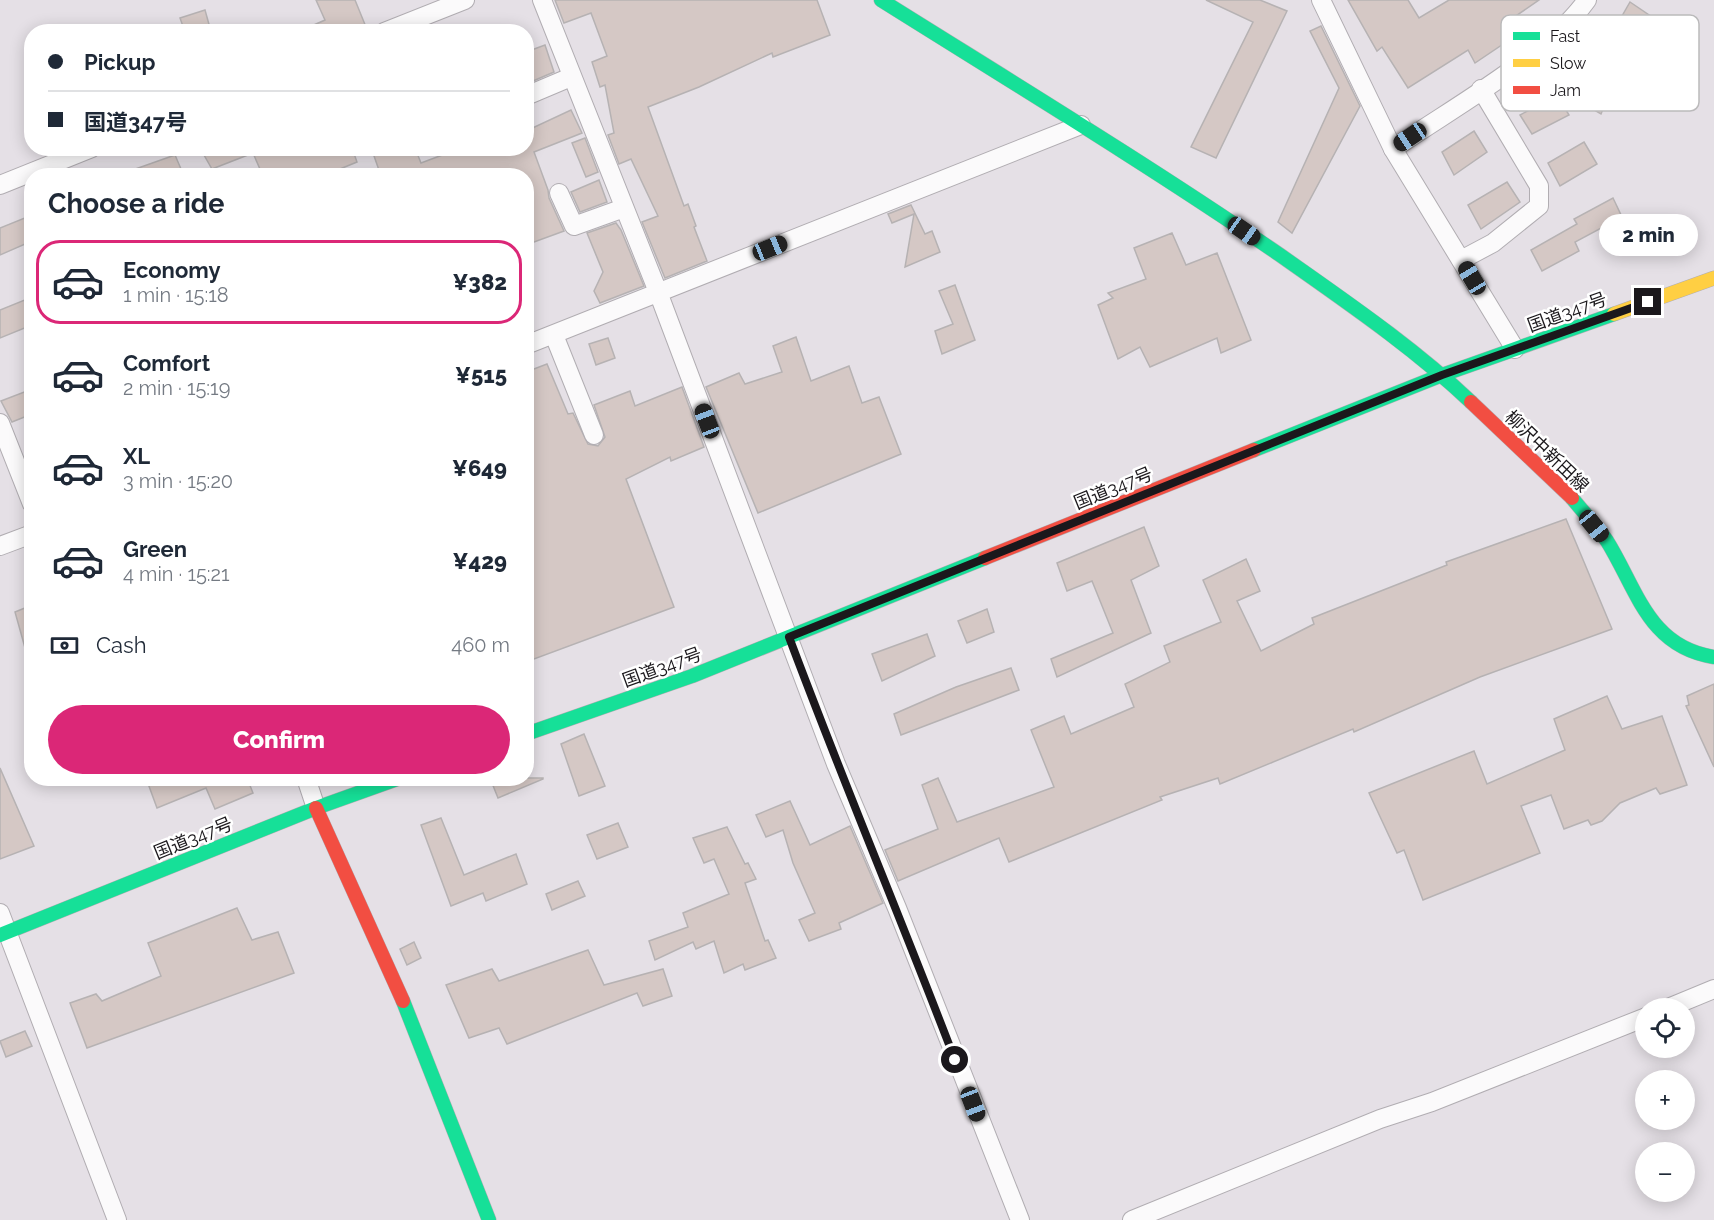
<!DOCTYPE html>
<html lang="en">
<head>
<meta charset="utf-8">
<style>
	body { margin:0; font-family:Raleway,"Noto Sans JP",sans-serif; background:#f2f2f3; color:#1f2937; height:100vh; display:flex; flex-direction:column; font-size:22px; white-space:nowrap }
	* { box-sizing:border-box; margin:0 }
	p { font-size:20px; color:#747a83 }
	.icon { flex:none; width:33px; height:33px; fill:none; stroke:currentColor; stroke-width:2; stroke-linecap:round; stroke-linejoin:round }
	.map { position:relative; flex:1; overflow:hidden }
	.panel { position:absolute; left:24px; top:168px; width:510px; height:618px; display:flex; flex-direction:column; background:#fff; border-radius:24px; box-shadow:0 3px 15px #0003 }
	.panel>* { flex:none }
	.guide { position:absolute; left:24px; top:24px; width:510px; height:132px; border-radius:24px; box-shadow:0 3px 15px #0003; display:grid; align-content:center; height:132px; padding:0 24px; background:#fff }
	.tools { position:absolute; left:1635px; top:998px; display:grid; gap:12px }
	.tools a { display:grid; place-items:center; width:60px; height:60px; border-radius:50%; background:#fff; box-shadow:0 3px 15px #0003; font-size:30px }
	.end { position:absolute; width:27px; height:27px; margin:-14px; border:8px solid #1b181c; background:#fff; box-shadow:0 0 0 3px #fff }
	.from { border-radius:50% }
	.bubble { position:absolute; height:42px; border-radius:21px; background:#fff; box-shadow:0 3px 15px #0003; font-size:20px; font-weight:800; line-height:42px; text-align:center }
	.car { position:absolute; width:18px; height:36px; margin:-18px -9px; border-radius:8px; box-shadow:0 0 4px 2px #0007; background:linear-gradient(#222 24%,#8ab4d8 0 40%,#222 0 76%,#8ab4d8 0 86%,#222 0) }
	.guide b { display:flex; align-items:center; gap:21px; height:57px; font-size:22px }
	.guide b+b { border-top:2px solid #e0e1e3 }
	.guide i { width:15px; height:15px; background:#1f2937 }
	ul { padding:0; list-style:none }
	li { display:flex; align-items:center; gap:18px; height:84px; margin:0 12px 9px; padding:0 12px; border:3px solid transparent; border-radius:24px }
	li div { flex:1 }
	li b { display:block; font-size:22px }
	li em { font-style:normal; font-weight:800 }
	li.on { border-color:#db2777 }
	li>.icon { width:54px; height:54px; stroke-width:1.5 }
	h2 { padding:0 24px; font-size:27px; line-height:72px }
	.pay { display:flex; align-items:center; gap:15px; height:66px; padding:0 24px; font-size:22px }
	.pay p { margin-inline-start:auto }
	.cta { display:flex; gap:12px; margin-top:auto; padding:12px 24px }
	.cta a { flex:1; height:69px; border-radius:36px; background:#db2777; color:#fff; font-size:24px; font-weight:800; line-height:69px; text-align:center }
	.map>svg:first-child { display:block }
	.building { fill:#d5c8c5; stroke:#b6b2b3; stroke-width:1.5 }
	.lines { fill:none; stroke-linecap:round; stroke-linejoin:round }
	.street-casing { stroke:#b1adb2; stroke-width:20 }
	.fast-casing { stroke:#b1adb2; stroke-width:15 }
	.slow-casing { stroke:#b1adb2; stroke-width:15 }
	.jam-casing { stroke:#b1adb2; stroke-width:15 }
	.street { stroke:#fbfafb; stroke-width:18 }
	.fast { stroke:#16e098; stroke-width:14 }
	.slow { stroke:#ffcf43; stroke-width:14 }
	.jam { stroke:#f24e42; stroke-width:14 }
	.route { stroke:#1b181c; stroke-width:8 }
	.labels { text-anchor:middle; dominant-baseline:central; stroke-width:5; stroke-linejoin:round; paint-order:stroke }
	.street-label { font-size:18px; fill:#1b181c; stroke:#fff }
	.key { fill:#fff; stroke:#bbbabb; stroke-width:1.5 }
	.key-label { font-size:16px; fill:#1b181c }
</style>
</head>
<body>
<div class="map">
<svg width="1714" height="1220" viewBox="0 0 1714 1220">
	<rect width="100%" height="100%" fill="#e5e0e6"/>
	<g class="building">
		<path d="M316 0H355L366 27 354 32H298L325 20Z"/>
		<path d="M555 0H817L830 35 773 57 772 53 699 87 648 107 684 206 688 204 696 226 694 227 707 261 665 278 642 222 658 216 631 159 619 164 608 135 614 133 605 85 600 87 592 62 607 56 591 13 564 23Z"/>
		<path d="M1206 0H1260L1287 11 1216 158 1191 147 1253 22Z"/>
		<path d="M1348 0H1408L1419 18 1449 0H1539L1510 20 1518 34 1475 63 1468 50 1408 88 1382 47 1377 51Z"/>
		<path d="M1630 2 1652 17 1621 65 1601 114 1584 104V98L1608 45 1606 44Z"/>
		<path d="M205 10 210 28 185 32 180 18Z"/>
		<path d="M1321 26 1360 106 1292 233 1278 222 1339 88 1310 31Z"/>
		<path d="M545 45 554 72 526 84V52Z"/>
		<path d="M1557 95 1569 115 1532 134 1520 115Z"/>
		<path d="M571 110 582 133 534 152 548 190 549 198 564 231 526 245V176H381L373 153 380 148H415L421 163 461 148H526V131Z"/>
		<path d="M1474 131 1487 152 1454 175 1442 152Z"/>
		<path d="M585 138 598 172 586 177 572 143Z"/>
		<path d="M1584 142 1597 164 1560 186 1548 163Z"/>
		<path d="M200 148H352L357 162 323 176H263L253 153 212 169Z"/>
		<path d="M175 155 184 176H124V173Z"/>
		<path d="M599 180 607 202 580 212 571 192Z"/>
		<path d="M1507 182 1520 202 1481 229 1468 205Z"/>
		<path d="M1613 198 1622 217 1575 242 1579 251 1542 271 1531 250 1577 224 1574 219Z"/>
		<path d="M911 205 925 234 932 231 940 252 905 267 914 214 892 223 888 214Z"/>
		<path d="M32 215V241L0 255V228Z"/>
		<path d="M616 223 621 230 644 286 600 303 594 291 603 272 587 233Z"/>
		<path d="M1172 233 1186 265 1217 253 1251 340 1221 353 1217 338 1150 367 1140 347 1118 359 1098 305 1113 298 1108 293 1146 279 1134 248Z"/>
		<path d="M955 285 975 340 942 354 935 331 953 324 939 291Z"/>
		<path d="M32 297V325L0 338V310Z"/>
		<path d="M796 337 811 381 849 366 862 403 879 397 901 454 758 513 706 387 739 373 745 384 782 372 773 346Z"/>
		<path d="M608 338 615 358 596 365 589 344Z"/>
		<path d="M547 364 568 414 573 413 588 444 598 446 605 437 594 405 630 391 635 406 682 387 704 447 671 461 670 457 626 479 674 607 526 662V372Z"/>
		<path d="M32 389V414L12 422 1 401Z"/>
		<path d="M1566 519 1612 629 1480 677 1354 732 1353 729 1220 784 1218 778 1160 797 1162 800 1009 862 999 838 898 881 885 850 938 829 922 785 938 778 957 822 1054 787 1031 730 1064 716 1071 734 1134 707 1125 684 1170 662 1164 646 1221 622 1203 580 1246 559 1260 591 1237 601 1261 651 1314 624 1312 618 1447 565 1446 562Z"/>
		<path d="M1144 527 1159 566 1131 580 1151 633 1057 677 1051 659 1113 633 1092 581 1067 591 1057 563Z"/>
		<path d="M32 605V655H27L15 612Z"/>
		<path d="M987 609 994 632 967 643 958 621Z"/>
		<path d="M927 634 935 656 882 681 872 654Z"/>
		<path d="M1011 668 1019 690 901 735 894 714 956 687Z"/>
		<path d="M1714 684V767L1686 706 1689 705 1687 696Z"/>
		<path d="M1607 696 1622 729 1662 716 1687 785 1660 794 1656 788 1620 803 1602 821 1591 825 1588 820 1564 829 1551 795 1521 806 1540 853 1423 900 1404 850 1397 853 1369 793 1474 751 1487 784 1565 750 1554 719Z"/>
		<path d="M584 734 605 786 579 796 561 744Z"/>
		<path d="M0 768 34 846 0 859Z"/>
		<path d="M146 778H247L253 793 215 809 206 788 157 808Z"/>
		<path d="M490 778H543V779L498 798Z"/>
		<path d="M790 801 810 845 850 826 883 903 839 923 841 929 809 941 799 920 815 913 793 863 783 830 766 837 756 815Z"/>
		<path d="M441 818 464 875 516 854 527 884 486 901 483 893 451 906 421 825Z"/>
		<path d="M618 823 628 847 597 859 587 835Z"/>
		<path d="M727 827 745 864 748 863 756 879 745 883 765 941 768 940 776 958 745 970 743 964 724 973 714 941 696 949 693 942 655 960 649 941 688 927 683 913 729 894 714 859 704 863 693 838Z"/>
		<path d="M578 881 585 896 552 910 546 894Z"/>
		<path d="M237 908 252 940 278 932 294 973 87 1048 70 1003 96 994 102 1001 161 976 148 943Z"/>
		<path d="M414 942 421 958 407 965 400 949Z"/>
		<path d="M588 950 604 985 663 969 672 996 643 1006 637 993 507 1044 499 1028 469 1038 446 985 492 969 499 981Z"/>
		<path d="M25 1031 32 1046 6 1057 0 1041Z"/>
	</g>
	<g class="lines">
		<g class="street-casing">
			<g id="street">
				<path d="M542 0 658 292 836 764 897 908 1020 1220"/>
				<path d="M1321 0 1393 149 1515 349"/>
				<path d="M384 32 465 0"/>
				<path d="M526 96 571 77"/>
				<path d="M1393 149C1452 108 1546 57 1587 0"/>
				<path d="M0 185 92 148"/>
				<path d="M559 193 574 226 624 208"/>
				<path d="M1461 260 1493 243 1539 206V186L1481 89"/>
				<path d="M554 335 594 435"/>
				<path d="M526 345 1081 125"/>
				<path d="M0 423 32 504"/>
				<path d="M0 546 32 534"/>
				<path d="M306 778 316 808"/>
				<path d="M0 913 117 1220"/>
				<path d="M1668 1008 1714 989"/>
				<path d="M1132 1220 1380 1119 1432 1102 1646 1017"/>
			</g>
		</g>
		<g class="fast-casing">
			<g id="fast">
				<path d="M881 0C1015 84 1150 166 1280 255 1345 301 1413 347 1471 402"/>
				<path d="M1254 450 1442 375 1614 314"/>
				<path d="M1572 498C1583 512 1597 526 1607 541 1637 589 1648 647 1714 657"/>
				<path d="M526 734 692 676 985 558"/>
				<path d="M0 935 316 808 400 778"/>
				<path d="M403 1001 489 1220"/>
			</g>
		</g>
		<g class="slow-casing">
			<path id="slow" d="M1614 314 1714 278"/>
		</g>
		<g class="jam-casing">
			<g id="jam">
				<path d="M1471 402 1572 498"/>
				<path d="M985 558 1254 450"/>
				<path d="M316 808 403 1001"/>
			</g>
		</g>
		<use href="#street" class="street"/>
		<use href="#fast" class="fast"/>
		<use href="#slow" class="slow"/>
		<use href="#jam" class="jam"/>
	</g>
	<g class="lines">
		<path class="route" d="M955 1060C901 919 842 779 789 637L1442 375 1648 302"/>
	</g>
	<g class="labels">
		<g class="street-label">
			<text transform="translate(1567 312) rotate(-20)">国道347号</text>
			<text transform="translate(1547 451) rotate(44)">柳沢中新田線</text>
			<text transform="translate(1113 488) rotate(-22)">国道347号</text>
			<text transform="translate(662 667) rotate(-20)">国道347号</text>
			<text transform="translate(193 838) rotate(-22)">国道347号</text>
		</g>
	</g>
	<rect x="1501" y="15" width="198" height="96" rx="9" class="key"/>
	<rect x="1513" y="32" width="27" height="8" fill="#16e098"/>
	<rect x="1513" y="59" width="27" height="8" fill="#ffcf43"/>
	<rect x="1513" y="86" width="27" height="8" fill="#f24e42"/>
	<g class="key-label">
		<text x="1550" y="42">Fast</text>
		<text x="1550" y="69">Slow</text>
		<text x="1550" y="96">Jam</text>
	</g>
</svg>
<div class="tools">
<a><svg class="icon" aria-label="locate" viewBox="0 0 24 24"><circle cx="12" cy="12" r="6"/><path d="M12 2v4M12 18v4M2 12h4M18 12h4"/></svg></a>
<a>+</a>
<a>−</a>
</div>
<i class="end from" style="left:955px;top:1060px"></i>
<i class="end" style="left:1648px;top:302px"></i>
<div class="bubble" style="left:1599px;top:214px;width:99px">2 min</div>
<i class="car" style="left:1410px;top:137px;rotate:236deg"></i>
<i class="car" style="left:1244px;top:231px;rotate:125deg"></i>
<i class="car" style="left:770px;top:248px;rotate:68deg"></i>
<i class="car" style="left:1472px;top:278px;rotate:329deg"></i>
<i class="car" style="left:707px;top:421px;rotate:339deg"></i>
<i class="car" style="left:1594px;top:526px;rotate:141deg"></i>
<i class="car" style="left:973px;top:1104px;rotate:159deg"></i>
<div class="guide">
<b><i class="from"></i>Pickup</b>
<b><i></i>国道347号</b>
</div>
<section class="panel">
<h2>Choose a ride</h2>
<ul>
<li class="on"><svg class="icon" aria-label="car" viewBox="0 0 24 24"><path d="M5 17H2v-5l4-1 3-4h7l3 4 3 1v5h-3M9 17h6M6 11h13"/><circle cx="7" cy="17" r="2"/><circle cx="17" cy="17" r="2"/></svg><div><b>Economy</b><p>1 min · 15:18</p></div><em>¥382</em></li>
<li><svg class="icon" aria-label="car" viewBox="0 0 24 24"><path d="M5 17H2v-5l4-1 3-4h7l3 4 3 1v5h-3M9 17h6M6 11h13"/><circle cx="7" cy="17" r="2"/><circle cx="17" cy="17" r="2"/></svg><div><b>Comfort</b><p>2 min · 15:19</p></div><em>¥515</em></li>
<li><svg class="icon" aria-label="car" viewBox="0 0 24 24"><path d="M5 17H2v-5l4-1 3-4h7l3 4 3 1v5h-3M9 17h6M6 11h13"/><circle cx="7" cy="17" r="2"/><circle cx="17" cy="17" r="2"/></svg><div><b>XL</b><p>3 min · 15:20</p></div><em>¥649</em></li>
<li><svg class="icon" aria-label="car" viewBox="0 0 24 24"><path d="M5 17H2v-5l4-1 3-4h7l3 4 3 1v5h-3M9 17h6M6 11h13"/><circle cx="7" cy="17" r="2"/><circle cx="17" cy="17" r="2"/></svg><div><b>Green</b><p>4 min · 15:21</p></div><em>¥429</em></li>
</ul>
<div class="pay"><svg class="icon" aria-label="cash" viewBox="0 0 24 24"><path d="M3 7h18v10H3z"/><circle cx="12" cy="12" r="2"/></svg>Cash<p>460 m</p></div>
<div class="cta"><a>Confirm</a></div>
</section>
</div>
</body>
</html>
